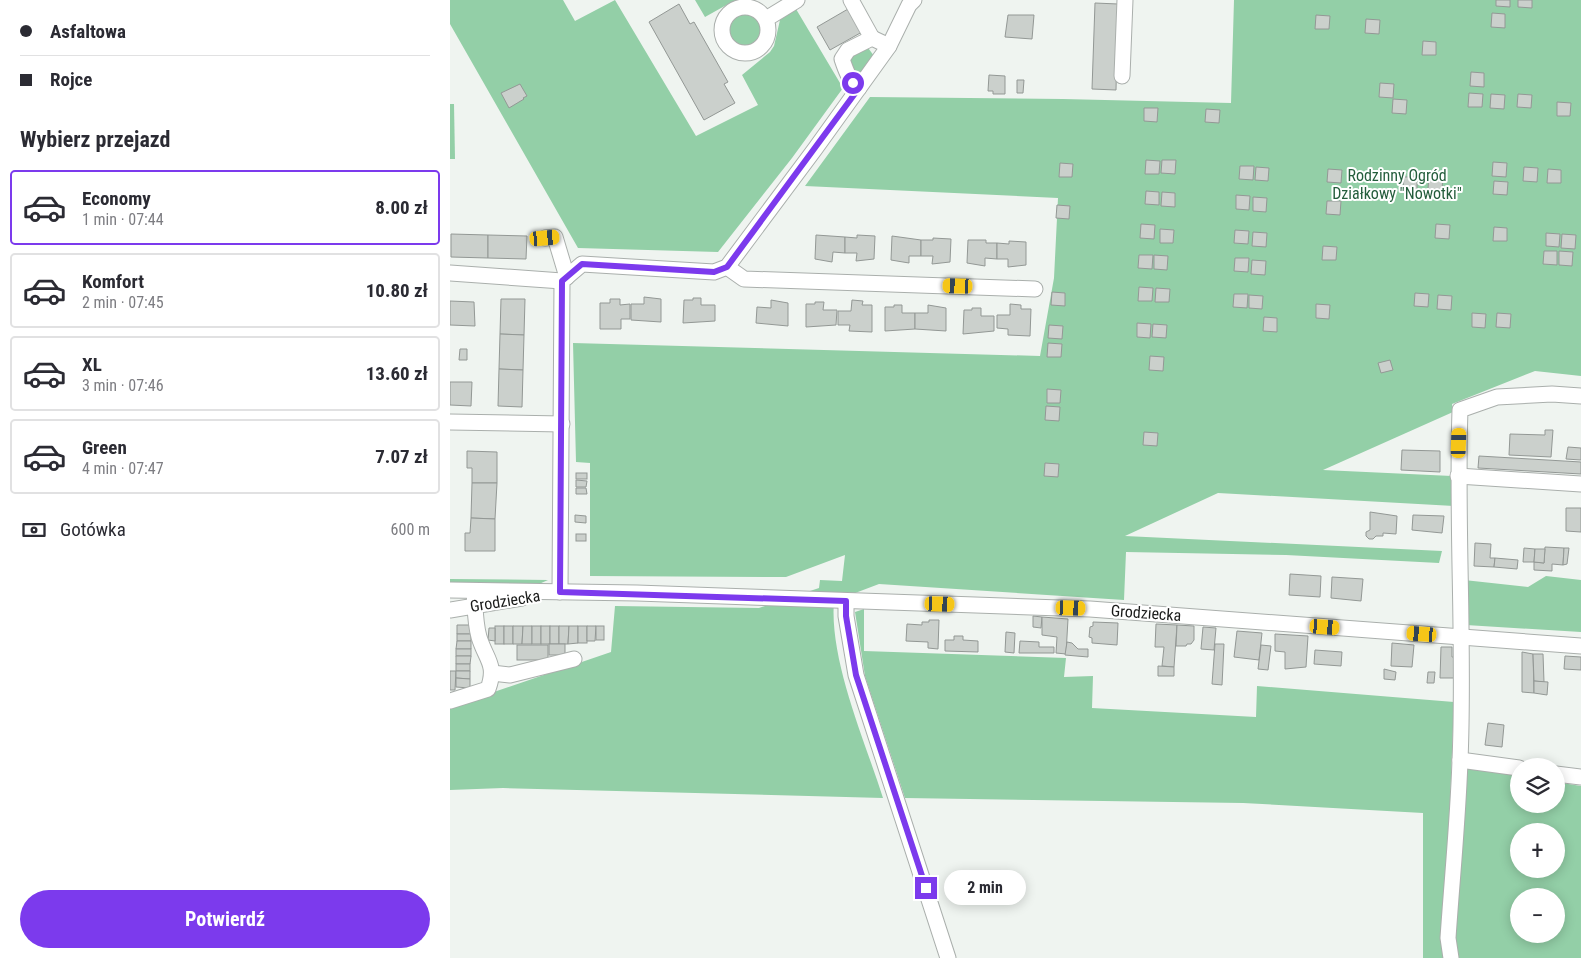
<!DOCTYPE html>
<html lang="pl">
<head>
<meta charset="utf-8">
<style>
	body { margin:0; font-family:"Roboto Condensed",sans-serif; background:#f2f2f3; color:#2b2b33; height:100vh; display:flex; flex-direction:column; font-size:19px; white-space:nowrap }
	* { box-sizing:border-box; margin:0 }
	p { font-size:16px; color:#7c7c81 }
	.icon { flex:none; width:28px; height:28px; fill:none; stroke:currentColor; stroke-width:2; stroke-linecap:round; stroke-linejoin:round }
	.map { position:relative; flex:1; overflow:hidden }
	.sheet { display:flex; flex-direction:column; background:#fff; width:450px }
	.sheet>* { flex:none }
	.guide { display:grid; align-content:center; height:110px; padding:0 20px; background:#fff }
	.fabs { position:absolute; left:1060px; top:758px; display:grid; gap:10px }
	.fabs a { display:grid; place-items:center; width:55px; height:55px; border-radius:50%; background:#fff; box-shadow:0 2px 12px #0003; font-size:25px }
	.end { position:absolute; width:22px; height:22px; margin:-11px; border:6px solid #7c3aed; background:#fff; box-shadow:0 0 0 2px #fff }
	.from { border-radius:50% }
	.bubble { position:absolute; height:35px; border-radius:18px; background:#fff; box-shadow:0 2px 12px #0003; font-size:16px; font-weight:700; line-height:35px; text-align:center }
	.car { position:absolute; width:15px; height:30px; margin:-15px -8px; border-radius:6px; box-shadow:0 0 4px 1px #0007; background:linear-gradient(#f5c518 24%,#345 0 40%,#f5c518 0 76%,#345 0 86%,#f5c518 0) }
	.guide b { display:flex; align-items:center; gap:18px; height:48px; font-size:19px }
	.guide b+b { border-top:1px solid #e1e1e2 }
	.guide i { width:12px; height:12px; background:#2b2b33 }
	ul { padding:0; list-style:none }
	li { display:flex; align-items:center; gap:15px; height:75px; margin:0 10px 8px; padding:0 10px; border:2px solid #e1e1e2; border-radius:5px }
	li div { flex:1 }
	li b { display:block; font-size:19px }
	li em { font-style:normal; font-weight:700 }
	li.on { border-color:#7c3aed }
	li>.icon { width:45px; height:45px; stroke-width:1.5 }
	h2 { padding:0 20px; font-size:22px; line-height:60px }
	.pay { display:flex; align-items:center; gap:12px; height:55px; padding:0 20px; font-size:19px }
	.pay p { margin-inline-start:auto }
	.primary-button { display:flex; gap:10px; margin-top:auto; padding:10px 20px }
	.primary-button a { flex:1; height:58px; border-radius:30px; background:#7c3aed; color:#fff; font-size:20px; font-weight:700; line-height:58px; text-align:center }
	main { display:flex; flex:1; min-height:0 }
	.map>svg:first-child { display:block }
	.green { fill:#93cfa7; fill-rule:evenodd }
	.building { fill:#cbd0cc; stroke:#939895 }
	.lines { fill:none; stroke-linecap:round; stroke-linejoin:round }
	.minor-casing { stroke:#aaafac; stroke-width:17 }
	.minor { stroke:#fff; stroke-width:15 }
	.route { stroke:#7c3aed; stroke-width:6 }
	.labels { text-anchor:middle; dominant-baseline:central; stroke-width:4; stroke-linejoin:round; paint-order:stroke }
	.park-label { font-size:16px; fill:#245d3c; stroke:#fff }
	.street-label { font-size:16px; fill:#191a19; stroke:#fff }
</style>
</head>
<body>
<main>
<section class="sheet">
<div class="guide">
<b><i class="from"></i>Asfaltowa</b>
<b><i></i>Rojce</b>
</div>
<h2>Wybierz przejazd</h2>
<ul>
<li class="on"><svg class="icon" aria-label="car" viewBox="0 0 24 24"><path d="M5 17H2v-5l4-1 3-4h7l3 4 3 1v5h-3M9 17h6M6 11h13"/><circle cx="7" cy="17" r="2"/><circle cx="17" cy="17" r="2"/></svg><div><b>Economy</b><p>1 min · 07:44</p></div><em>8.00 zł</em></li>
<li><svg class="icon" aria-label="car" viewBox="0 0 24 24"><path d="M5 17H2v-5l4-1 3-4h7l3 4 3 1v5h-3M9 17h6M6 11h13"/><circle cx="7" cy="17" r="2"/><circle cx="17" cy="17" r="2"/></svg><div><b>Komfort</b><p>2 min · 07:45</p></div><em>10.80 zł</em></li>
<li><svg class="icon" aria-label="car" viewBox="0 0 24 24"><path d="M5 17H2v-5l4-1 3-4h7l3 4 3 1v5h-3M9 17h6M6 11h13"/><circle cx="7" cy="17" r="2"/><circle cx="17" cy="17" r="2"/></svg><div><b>XL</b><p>3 min · 07:46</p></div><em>13.60 zł</em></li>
<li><svg class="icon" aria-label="car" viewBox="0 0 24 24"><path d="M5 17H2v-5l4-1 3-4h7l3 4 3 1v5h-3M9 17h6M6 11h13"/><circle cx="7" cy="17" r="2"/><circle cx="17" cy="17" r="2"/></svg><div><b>Green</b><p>4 min · 07:47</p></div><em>7.07 zł</em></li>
</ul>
<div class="pay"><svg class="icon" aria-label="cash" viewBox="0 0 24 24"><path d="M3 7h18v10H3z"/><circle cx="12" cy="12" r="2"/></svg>Gotówka<p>600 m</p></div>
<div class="primary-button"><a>Potwierdź</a></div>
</section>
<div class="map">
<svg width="1131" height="958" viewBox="0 0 1131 958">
	<rect width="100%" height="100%" fill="#eff4f0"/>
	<g class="green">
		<path d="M0 0H113L125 21 165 0 246 136 308 105 292 75 320 52 324 46 330 20 346 9 393 88 342 158 268 252 128 248 0 24Z"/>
		<path d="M245 0H289L280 3 255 17Z"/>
		<path d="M784 0H1131V376L1085 371 1002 404 1003 412 873 470 1002 476 1004 506 768 493 675 536 992 551 989 563 836 555 676 552 674 600 429 584 384 601C379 660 415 741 433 798L53 788 0 790V707L161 652 165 606 309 608 369 588 370 580 392 581 395 555 336 577 140 576V463L126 462 123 343 590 356 604 278 608 198 355 186 420 97 613 99 781 103Z"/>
		<circle cx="296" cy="30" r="18"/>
		<path d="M416 45 424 56 409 77 405 78 398 61 402 54Z"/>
		<path d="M0 104H4L5 159H0Z"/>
		<path d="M1096 576 1131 580V632L1016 625 1014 580 1078 587Z"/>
		<path d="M0 579 98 580 89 584 0 582Z"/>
		<path d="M414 609V651L616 658 614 677 643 676 642 708 806 717 807 686 1004 702 996 905V958H973V813L793 803 455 798 415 676 405 612Z"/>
		<path d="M1015 765 1069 775V804H1106V782L1131 786V958H1007L1004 925ZM1069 831H1106V869H1069ZM1069 896H1106V934H1069Z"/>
	</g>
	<g class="building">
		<path d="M1046 0H1060V7L1046 6Z"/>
		<path d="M1068 0H1082V8L1068 7Z"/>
		<path d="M645 3 668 4 666 90 642 89Z"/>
		<path d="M229 4 240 24 244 22 278 82 274 84 285 103 254 120 199 22Z"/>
		<path d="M398 9 412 32 380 50 367 27Z"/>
		<path d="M1042 13 1055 14V28L1041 27Z"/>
		<path d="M558 15H584L582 39 555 37Z"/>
		<path d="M866 15 880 16 879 29H865Z"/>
		<path d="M916 19 930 20 929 34 915 33Z"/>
		<path d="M973 41 986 42V55H972Z"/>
		<path d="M1021 72 1034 73V87L1020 86Z"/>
		<path d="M539 75 555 76V94H543V91H538Z"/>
		<path d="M567 80H574L573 93H567Z"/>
		<path d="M930 83 944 84 943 98 929 97Z"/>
		<path d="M70 84 77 96 73 98 74 99 59 108 51 93Z"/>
		<path d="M1019 93 1033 94 1032 107H1018Z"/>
		<path d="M1041 94 1055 95 1054 109 1040 108Z"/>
		<path d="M1068 94 1082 95 1081 108 1067 107Z"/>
		<path d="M943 99 957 100 956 114 942 113Z"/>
		<path d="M1107 102 1121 103 1120 116H1107Z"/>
		<path d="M694 108H708L707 122 694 121Z"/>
		<path d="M756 109 770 110 769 123 755 122Z"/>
		<path d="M696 160 710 161 709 174H695Z"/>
		<path d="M712 160H726L725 174 711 173Z"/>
		<path d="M1043 162 1057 163 1056 177 1042 176Z"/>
		<path d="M610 163 623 164 622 177H609Z"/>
		<path d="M790 166H804L803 180 789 179Z"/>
		<path d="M806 167 819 168 818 181 805 180Z"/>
		<path d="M1074 167 1088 168 1087 182 1073 181Z"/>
		<path d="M878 169 892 170 891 183 877 182Z"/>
		<path d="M1098 169 1111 170V183H1097Z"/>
		<path d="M979 175 993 176 992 189H978Z"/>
		<path d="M954 177H967V191L953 190Z"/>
		<path d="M1044 181 1058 182 1057 195 1043 194Z"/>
		<path d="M696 191 709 192V205L695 204Z"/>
		<path d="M712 192 725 193V207L711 206Z"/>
		<path d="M786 195 800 196 799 210 786 209Z"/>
		<path d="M803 197 817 198 816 212 803 211Z"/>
		<path d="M877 201H891L890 215 876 214Z"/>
		<path d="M607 205 620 206 619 219 606 218Z"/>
		<path d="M691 224 705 225 704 239 690 238Z"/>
		<path d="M986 224 1000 225 999 239 985 238Z"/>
		<path d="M1044 227 1057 228V241H1043Z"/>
		<path d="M710 229 724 230 723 243H710Z"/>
		<path d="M785 230 799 231 798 244 784 243Z"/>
		<path d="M803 232 817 233 816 247 802 246Z"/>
		<path d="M1096 233 1110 234 1109 247 1096 246Z"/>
		<path d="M1 234 38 235V258L1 257Z"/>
		<path d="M1112 234 1126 235 1125 249 1111 248Z"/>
		<path d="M38 235 77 236 76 259 38 258Z"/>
		<path d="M366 235 395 237V253L383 252 382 262 365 259Z"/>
		<path d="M407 235 425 236 424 259 406 261 407 253H395V237L407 238Z"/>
		<path d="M442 236 471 240V256H459V263L441 260Z"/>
		<path d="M483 238 501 239 500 262 482 264 483 256H471V240H483Z"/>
		<path d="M518 240H536V243H547V259L535 258V266L517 263Z"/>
		<path d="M559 241 576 242V265L558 267V259H547V243L559 244Z"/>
		<path d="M873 246 887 247 886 260H872Z"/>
		<path d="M1094 251H1107V265L1093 264Z"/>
		<path d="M1109 251 1123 252 1122 266 1109 265Z"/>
		<path d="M689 255H703L702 269 688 268Z"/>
		<path d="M704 255 718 256 717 270 704 269Z"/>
		<path d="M785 258H799L798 272 784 271Z"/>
		<path d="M802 260 816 261 815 275 801 274Z"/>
		<path d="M689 287 703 288 702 301H688Z"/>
		<path d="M706 288 720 289 719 302H705Z"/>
		<path d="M602 292 615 293V306L601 305Z"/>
		<path d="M965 293 979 294 978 307 964 306Z"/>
		<path d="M784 294H798L797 308 783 307Z"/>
		<path d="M799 295 813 296 812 309 799 308Z"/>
		<path d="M988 295 1002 296 1001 310 987 309Z"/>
		<path d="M194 297 211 299V322L181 320V304H194Z"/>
		<path d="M243 298H251V305H265V321L233 323 234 300H243Z"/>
		<path d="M51 299H75L74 335 50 334Z"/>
		<path d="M160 299H170V305L180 304V319H171V329H150V303H160Z"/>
		<path d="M321 300 338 303V326L306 323 307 307 321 308Z"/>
		<path d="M402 300 413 301 412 305H422V332L399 331 400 325H388V311H401Z"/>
		<path d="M0 301 24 302 25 326 0 325Z"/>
		<path d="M365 302H374L373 310H387L386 325 356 327V304H365Z"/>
		<path d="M560 304 571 305V309H581L580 336 558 335V329L547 328V315H560Z"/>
		<path d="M866 304 880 305 879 319 866 318Z"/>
		<path d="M444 305H452V313H465V329L435 331V307H444Z"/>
		<path d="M478 305 496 308V331L465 329V313H478Z"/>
		<path d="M522 308H531V316H544V331L513 334 514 310H522Z"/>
		<path d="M1022 313 1036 314 1035 328 1022 327Z"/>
		<path d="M1047 313 1061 314 1060 328 1046 327Z"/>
		<path d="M814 317 827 318V332L813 331Z"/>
		<path d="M687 323 701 324 700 338 687 337Z"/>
		<path d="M703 324 717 325 716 338 702 337Z"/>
		<path d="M599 325 613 326 612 339 598 338Z"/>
		<path d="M50 334 74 335 73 370 49 369Z"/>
		<path d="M598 343 612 344 611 357H597Z"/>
		<path d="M10 349H17V360H9Z"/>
		<path d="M700 356 714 357 713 371 699 370Z"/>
		<path d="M940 360 943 370 931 373 928 363Z"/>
		<path d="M49 369 73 370 72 407 48 406Z"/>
		<path d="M0 382H22L21 406 0 405Z"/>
		<path d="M597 389 611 390 610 403H597Z"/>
		<path d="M596 406 610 407 609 421 595 420Z"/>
		<path d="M1095 430H1103L1101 457 1059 455 1060 434 1095 435Z"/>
		<path d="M694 432 708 433 707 446 693 445Z"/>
		<path d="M1118 447 1131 448V460L1116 459Z"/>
		<path d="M952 450 990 451V472L951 470Z"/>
		<path d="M17 451 47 452V483H22V468H17Z"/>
		<path d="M1029 456 1131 462V474L1028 468Z"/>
		<path d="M595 463 609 464 608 477 594 476Z"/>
		<rect x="126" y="473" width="11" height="6"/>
		<path d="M126 480 137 481 136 487H126Z"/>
		<path d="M22 483H47L45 519 21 518Z"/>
		<path d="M126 488H136L137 494H126Z"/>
		<path d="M1116 508H1131V532L1116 531Z"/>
		<path d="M920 512 947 516 946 534 933 533V536H926L923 539H919L916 536V532L920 530Z"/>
		<path d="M125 515 136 516V523L125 522Z"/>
		<path d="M963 515 994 516 992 533 962 530Z"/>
		<path d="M21 518 45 519V551H15V533H20Z"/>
		<rect x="126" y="534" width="10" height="7"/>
		<path d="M1025 543 1041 544 1040 558H1045L1044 567 1024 566Z"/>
		<path d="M1095 547 1114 548 1113 565 1102 564V571L1084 570V562L1094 563Z"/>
		<path d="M1074 548 1085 549 1084 562H1073Z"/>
		<path d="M1114 548H1119L1117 564 1113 565Z"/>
		<path d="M1085 549H1095L1094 563 1084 562Z"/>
		<path d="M1045 558 1068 560 1067 569 1044 567Z"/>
		<path d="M840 574 871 576 870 597 839 595Z"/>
		<path d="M882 577 913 579 911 601 881 598Z"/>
		<path d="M583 616 592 617 591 628 583 627Z"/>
		<path d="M592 617 618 619 616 654 606 653 607 637 592 635Z"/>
		<path d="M479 620H489L488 649 478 648V642L456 641 457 624 472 625V622H479Z"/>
		<path d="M643 622 668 623 667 645 642 643V638L639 637 640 627 643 626Z"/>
		<path d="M706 624 727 625 724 667 712 666 714 647H705Z"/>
		<path d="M7 625H22L21 634H7Z"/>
		<path d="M727 625 744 626V640L741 644H737L736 646H726Z"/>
		<rect x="45" y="626" width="9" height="18"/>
		<rect x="54" y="626" width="9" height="18"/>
		<path d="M63 626H73L72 644H63Z"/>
		<path d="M73 626H82V644H72Z"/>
		<rect x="82" y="626" width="9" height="18"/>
		<rect x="91" y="626" width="9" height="18"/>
		<rect x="100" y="626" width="9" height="18"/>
		<path d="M109 626H119L118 644H109Z"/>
		<path d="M119 626H128V643L118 644Z"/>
		<rect x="128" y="626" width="9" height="17"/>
		<path d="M137 626H146L145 641H137Z"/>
		<rect x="146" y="626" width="8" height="14"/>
		<path d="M753 627 766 628 764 650 751 649Z"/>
		<path d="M39 628H45V641L38 640Z"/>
		<path d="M787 631 812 633 809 660 784 657Z"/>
		<path d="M556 632 565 633 564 653 555 652Z"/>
		<rect x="7" y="634" width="14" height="7"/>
		<path d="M825 634 858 636 856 667 835 669V652L825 651Z"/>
		<path d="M504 636H513V640L528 641V652L495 651V640H504Z"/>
		<path d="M7 641H21V649H6Z"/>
		<path d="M570 641 589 642V647H604V653H569Z"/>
		<path d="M617 642 622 643 628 649H638V657L615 655Z"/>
		<path d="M942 643 964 645 962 667 941 666Z"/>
		<rect x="99" y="644" width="16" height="11"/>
		<path d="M765 644H774L772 685 762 684Z"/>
		<rect x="67" y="645" width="31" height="15"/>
		<path d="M811 645 821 646 818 670 808 669Z"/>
		<path d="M991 647H1002V657H1007L1006 678H990Z"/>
		<rect x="6" y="649" width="15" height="7"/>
		<path d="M865 650 892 652 891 666 864 664Z"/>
		<path d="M1072 652 1083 654 1084 693 1072 692Z"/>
		<path d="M1083 654H1093L1094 682 1084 681Z"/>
		<path d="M6 656H21L20 664H6Z"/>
		<path d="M1115 656 1131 657V670L1114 669Z"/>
		<rect x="6" y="664" width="14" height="7"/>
		<path d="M708 666 724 667V676H708Z"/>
		<path d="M934 669 946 672 945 680 934 679Z"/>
		<path d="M0 671H6L5 690H0Z"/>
		<path d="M6 671H20V679L6 678Z"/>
		<path d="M978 672H985L984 683H977Z"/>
		<path d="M6 678 20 679V688L6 687Z"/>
		<path d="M1084 681 1098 682 1097 695 1084 693Z"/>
		<path d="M1038 723 1054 725 1052 747 1035 745Z"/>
	</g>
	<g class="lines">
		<g class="minor-casing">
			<g id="minor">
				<path d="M401 0 422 38"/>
				<circle cx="295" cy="30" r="23"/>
				<path d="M316 19 347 0"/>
				<path d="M672 76 675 0"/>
				<path d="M409 88C399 80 396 71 392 59L398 50 422 38 439 46"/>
				<path d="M95 238 105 237 117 277"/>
				<path d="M277 267 294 279 585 289"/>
				<path d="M0 273 112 281"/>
				<path d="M0 422 112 424"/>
				<path d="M1008 476 1131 484"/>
				<path d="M0 590 187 593 640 609 1131 646"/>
				<path d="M110 592 112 281 132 264 264 272 277 267 365 149 439 46 459 5 464 0"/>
				<path d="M396 601V616L406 675 498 958"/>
				<path d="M0 610 72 598"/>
				<path d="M42 673 60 675 124 659"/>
				<path d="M0 701 38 689C47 664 36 660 29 637 25 623 25 605 24 591"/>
				<path d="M1010 760 1069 768"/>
				<path d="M1106 774 1131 777"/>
				<path d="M1001 958 998 938C1002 879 1008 820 1010 760 1015 644 1006 527 1010 410L1047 397 1102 394 1131 396"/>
			</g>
		</g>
		<use href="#minor" class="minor"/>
	</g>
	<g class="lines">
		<path class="route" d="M403 83 409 88 277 267 264 272 132 264 112 281 110 592 396 601V616L406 675 476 888"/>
	</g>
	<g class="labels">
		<g class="park-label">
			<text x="947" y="175">Rodzinny Ogród<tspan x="947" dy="18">Działkowy "Nowotki"</tspan></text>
		</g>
		<g class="street-label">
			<text transform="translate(55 601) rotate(-9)">Grodziecka</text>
			<text transform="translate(696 613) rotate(4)">Grodziecka</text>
		</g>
	</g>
</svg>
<div class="fabs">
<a><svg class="icon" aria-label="layers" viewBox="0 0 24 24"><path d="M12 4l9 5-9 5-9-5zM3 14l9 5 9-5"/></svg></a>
<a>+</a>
<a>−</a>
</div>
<i class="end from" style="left:403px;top:83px"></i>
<i class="end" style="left:476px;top:888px"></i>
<div class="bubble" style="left:494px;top:870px;width:82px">2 min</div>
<i class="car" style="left:95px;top:238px;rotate:85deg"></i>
<i class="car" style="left:508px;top:286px;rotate:272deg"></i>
<i class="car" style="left:1009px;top:443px;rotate:2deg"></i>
<i class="car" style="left:490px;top:604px;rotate:92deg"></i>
<i class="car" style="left:621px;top:608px;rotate:92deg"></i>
<i class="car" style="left:875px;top:627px;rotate:94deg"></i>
<i class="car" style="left:972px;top:634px;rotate:274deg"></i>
</div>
</main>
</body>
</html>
